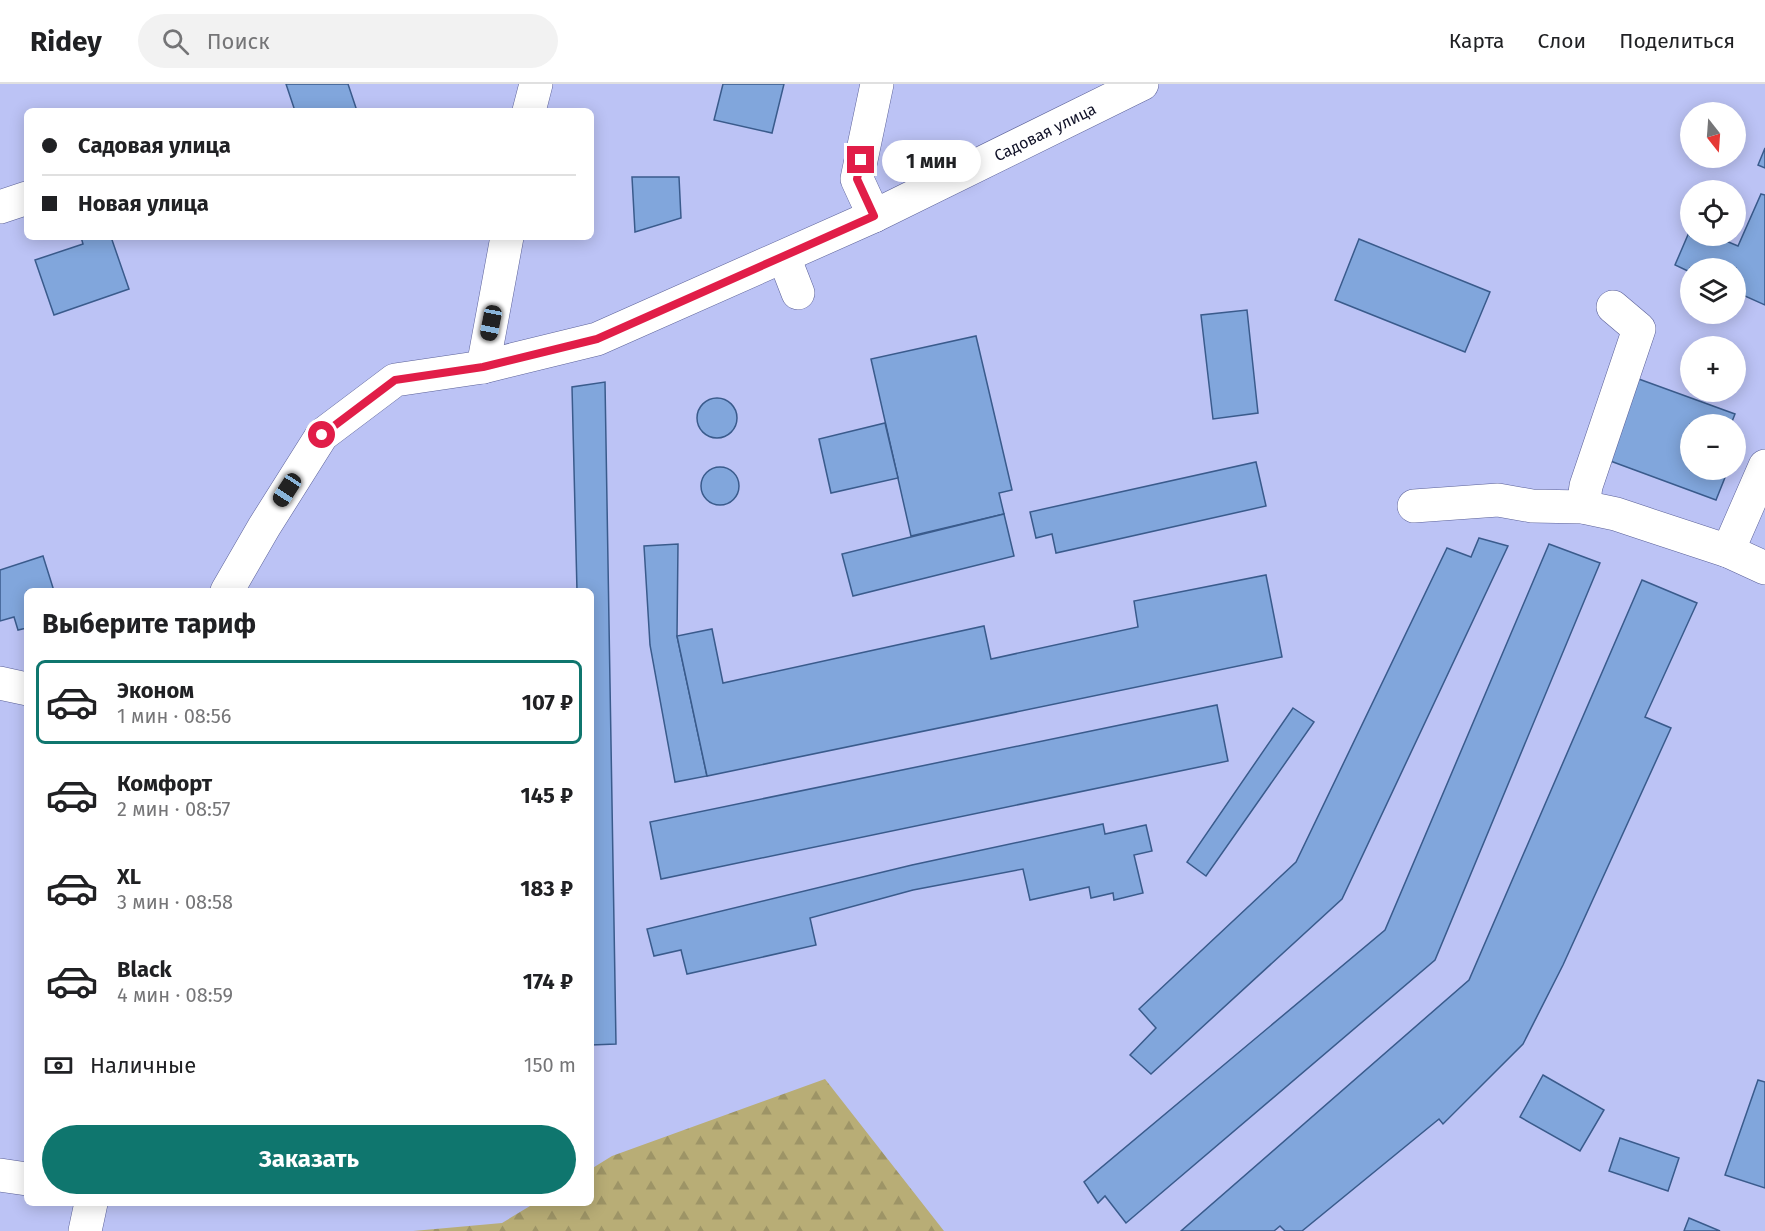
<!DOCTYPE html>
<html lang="ru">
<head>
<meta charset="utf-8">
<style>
	body { margin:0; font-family:"Fira Sans",sans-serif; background:#f2f2f2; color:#202124; height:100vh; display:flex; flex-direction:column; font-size:22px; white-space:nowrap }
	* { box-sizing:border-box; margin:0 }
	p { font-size:20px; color:#757577 }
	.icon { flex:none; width:33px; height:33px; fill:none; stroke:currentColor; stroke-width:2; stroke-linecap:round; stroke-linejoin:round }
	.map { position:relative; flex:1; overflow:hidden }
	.details { position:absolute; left:24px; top:504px; width:570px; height:618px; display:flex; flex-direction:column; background:#fff; border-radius:9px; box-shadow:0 3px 15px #0003 }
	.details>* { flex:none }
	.guide { position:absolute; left:24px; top:24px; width:570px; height:132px; border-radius:9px; box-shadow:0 3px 15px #0003; display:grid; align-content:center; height:132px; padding:0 18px; background:#fff }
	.needle { width:39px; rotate:163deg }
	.buttons { position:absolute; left:1680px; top:18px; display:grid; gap:12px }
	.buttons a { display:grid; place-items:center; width:66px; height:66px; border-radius:50%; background:#fff; box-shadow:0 3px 15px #0003; font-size:30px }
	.end { position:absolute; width:27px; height:27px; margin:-14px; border:8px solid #e11d48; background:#fff; box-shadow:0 0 0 3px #fff }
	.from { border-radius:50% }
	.bubble { position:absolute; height:42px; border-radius:21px; background:#fff; box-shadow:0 3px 15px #0003; font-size:20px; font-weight:700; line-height:42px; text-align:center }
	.car { position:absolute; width:18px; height:36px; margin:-18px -9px; border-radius:8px; box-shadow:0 0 4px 2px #0007; background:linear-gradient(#222 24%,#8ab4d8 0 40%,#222 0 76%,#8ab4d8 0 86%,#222 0) }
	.guide b { display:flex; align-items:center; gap:21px; height:57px; font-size:22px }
	.guide b+b { border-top:2px solid #e0e0e0 }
	.guide i { width:15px; height:15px; background:#202124 }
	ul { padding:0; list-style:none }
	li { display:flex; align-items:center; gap:18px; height:84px; margin:0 12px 9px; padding:0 6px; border:3px solid transparent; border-radius:9px }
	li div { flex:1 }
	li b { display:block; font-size:22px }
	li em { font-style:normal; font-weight:700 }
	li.current { border-color:#0f766e }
	li>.icon { width:54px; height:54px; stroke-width:1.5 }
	h2 { padding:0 18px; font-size:27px; line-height:72px }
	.pay { display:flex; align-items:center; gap:15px; height:66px; padding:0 18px; font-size:22px }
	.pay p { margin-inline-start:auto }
	.cta { display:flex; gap:12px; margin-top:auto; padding:12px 18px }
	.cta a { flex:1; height:69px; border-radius:36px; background:#0f766e; color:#fff; font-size:24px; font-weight:700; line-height:69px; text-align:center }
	header { display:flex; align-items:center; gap:36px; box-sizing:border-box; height:84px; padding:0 30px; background:#fff; border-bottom:2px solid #e0e0e0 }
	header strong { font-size:28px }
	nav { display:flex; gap:33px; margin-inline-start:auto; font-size:21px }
	.search { width:420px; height:54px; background:#f2f2f2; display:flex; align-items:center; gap:15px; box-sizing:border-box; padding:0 21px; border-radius:33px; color:#757577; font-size:22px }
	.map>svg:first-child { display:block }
	.forest { fill:url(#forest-firs) }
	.building { fill:#81a6dc; stroke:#3a5b8c; stroke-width:1.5 }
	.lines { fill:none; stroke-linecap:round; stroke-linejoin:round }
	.minor-casing { stroke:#5a6098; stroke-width:34 }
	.minor { stroke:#fff; stroke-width:33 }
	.route { stroke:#e11d48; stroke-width:8 }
	.labels { text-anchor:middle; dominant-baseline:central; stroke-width:4.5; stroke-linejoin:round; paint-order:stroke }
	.street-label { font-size:16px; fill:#0f1026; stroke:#cbd1f7 }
</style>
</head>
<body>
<header>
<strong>Ridey</strong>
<div class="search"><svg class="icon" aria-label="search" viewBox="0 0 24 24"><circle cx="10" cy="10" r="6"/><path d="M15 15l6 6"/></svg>Поиск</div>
<nav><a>Карта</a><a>Слои</a><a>Поделиться</a></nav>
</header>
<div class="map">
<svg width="1765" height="1147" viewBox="0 0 1765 1147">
	<defs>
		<pattern id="forest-firs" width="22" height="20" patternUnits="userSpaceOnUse" patternTransform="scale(1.5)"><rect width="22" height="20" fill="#b8ad76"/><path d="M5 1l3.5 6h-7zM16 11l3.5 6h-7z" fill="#9d9466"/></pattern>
	</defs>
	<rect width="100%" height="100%" fill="#bcc3f5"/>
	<path class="forest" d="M825 995 944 1147H413L502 1139 535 1119H591V1085L612 1072Z"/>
	<g class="building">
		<path d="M286 0H348L357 27H295Z"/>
		<path d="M723 0H784L772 49 714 36Z"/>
		<path d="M1765 64V84L1758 81Z"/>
		<path d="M632 93H679L681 134 635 148Z"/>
		<path d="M1761 110 1765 111V221L1736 208V184H1690V188L1675 181 1690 146V152H1714L1738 162Z"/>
		<path d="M81 153H111L129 205 54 231 35 176 83 160Z"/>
		<path d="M1359 155 1490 208 1465 268 1335 216Z"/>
		<path d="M1247 226 1258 329 1213 335 1201 231Z"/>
		<path d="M976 252 1012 406 999 409 1004 430 911 452 871 275Z"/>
		<path d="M1636 294 1735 330 1731 340H1690V386H1728L1716 416 1605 375Z"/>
		<path d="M605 298 616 960 591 961V507H577L572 303Z"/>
		<circle cx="717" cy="334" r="20"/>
		<path d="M885 339 898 394 831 409 819 355Z"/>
		<path d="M1256 378 1266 422 1056 469 1052 450 1036 454 1030 428Z"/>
		<circle cx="720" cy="402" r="19"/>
		<path d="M1004 430 1014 472 853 512 842 470Z"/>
		<path d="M1479 454 1508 462 1342 815 1151 990 1130 971 1156 944 1139 925 1296 778 1447 464 1471 473Z"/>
		<path d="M678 460 677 552 707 692 675 698 650 561 644 462Z"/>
		<path d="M1549 460 1600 479 1435 876 1126 1139 1105 1112 1098 1119 1084 1098 1385 846Z"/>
		<path d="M43 472 54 507H27V544L18 546 14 533 0 537V486Z"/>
		<path d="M1266 491 1282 573 707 692 677 552 712 545 723 599 984 542 991 575 1138 543 1134 517Z"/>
		<path d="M1642 496 1697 519 1645 633 1671 644 1563 881 1523 960 1443 1040 1439 1035 1302 1147H1285L1280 1142 1274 1147H1181L1469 896Z"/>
		<path d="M1217 621 1228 677 661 795 650 738Z"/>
		<path d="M1293 624 1314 638 1206 792 1187 778Z"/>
		<path d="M1103 740 1105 750 1146 741 1152 767 1134 771 1143 809 1114 816 1113 809 1091 814 1089 803 1030 816 1023 785 913 806 810 834 816 861 687 890 681 866 654 872 647 845 912 781Z"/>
		<path d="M1543 991 1604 1026 1580 1067 1520 1033Z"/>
		<path d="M1758 996 1765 998V1104L1725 1091Z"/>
		<path d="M1620 1054 1679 1074 1668 1107 1609 1087Z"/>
		<path d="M1689 1134 1720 1147H1684Z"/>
	</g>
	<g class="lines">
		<g class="minor-casing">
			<g id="minor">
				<path d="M529 27 536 0"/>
				<path d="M0 123 27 114"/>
				<path d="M874 132 857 95 877 0"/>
				<path d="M784 173 798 209"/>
				<path d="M483 283 507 153"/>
				<path d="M1414 422 1498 416 1532 422 1583 423 1616 430 1643 439 1728 467 1765 484"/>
				<path d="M1583 423 1586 402 1639 245 1613 223"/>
				<path d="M1728 467 1765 382"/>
				<path id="s1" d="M227 507 264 443 322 351 395 296 483 283 597 255 874 132 1142 0"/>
				<path d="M0 599 27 605"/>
				<path d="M0 1091 27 1095"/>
				<path d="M85 1147 91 1119"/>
			</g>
		</g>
		<use href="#minor" class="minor"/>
	</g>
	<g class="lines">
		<path class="route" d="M322 351 395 296 483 283 597 255 874 132 857 95 861 76"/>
	</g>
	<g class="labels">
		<g class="street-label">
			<text stroke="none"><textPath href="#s1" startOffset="974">Садовая улица</textPath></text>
		</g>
	</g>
</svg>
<div class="buttons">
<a><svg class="needle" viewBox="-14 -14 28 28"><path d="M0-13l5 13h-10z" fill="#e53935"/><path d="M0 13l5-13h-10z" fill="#757577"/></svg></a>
<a><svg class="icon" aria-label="locate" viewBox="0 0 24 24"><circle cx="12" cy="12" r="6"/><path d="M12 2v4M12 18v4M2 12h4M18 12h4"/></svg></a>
<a><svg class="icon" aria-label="layers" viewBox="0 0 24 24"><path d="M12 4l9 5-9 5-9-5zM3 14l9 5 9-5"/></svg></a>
<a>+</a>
<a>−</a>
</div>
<i class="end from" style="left:322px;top:351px"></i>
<i class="end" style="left:861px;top:76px"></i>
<div class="bubble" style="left:882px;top:56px;width:99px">1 мин</div>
<i class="car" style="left:491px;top:239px;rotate:191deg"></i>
<i class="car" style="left:287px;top:406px;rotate:213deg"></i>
<div class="guide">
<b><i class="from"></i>Садовая улица</b>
<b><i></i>Новая улица</b>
</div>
<section class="details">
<h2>Выберите тариф</h2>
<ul>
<li class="current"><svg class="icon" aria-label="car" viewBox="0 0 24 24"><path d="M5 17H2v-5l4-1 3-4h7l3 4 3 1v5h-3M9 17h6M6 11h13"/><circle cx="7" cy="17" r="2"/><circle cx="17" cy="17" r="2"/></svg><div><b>Эконом</b><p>1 мин · 08:56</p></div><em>107 ₽</em></li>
<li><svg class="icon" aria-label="car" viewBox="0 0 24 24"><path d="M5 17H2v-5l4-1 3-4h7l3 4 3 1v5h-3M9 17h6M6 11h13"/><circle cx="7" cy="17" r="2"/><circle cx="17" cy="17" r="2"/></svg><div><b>Комфорт</b><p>2 мин · 08:57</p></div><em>145 ₽</em></li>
<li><svg class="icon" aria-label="car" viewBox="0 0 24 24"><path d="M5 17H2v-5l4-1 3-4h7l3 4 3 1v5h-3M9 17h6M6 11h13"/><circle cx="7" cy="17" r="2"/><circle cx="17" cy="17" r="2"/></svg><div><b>XL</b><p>3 мин · 08:58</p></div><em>183 ₽</em></li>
<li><svg class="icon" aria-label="car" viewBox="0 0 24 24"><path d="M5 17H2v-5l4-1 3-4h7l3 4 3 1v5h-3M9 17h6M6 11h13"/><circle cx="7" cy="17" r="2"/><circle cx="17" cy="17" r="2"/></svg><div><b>Black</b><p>4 мин · 08:59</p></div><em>174 ₽</em></li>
</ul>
<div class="pay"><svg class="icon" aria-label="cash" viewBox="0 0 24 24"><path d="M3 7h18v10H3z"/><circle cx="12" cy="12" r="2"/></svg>Наличные<p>150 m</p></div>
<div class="cta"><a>Заказать</a></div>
</section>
</div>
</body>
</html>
